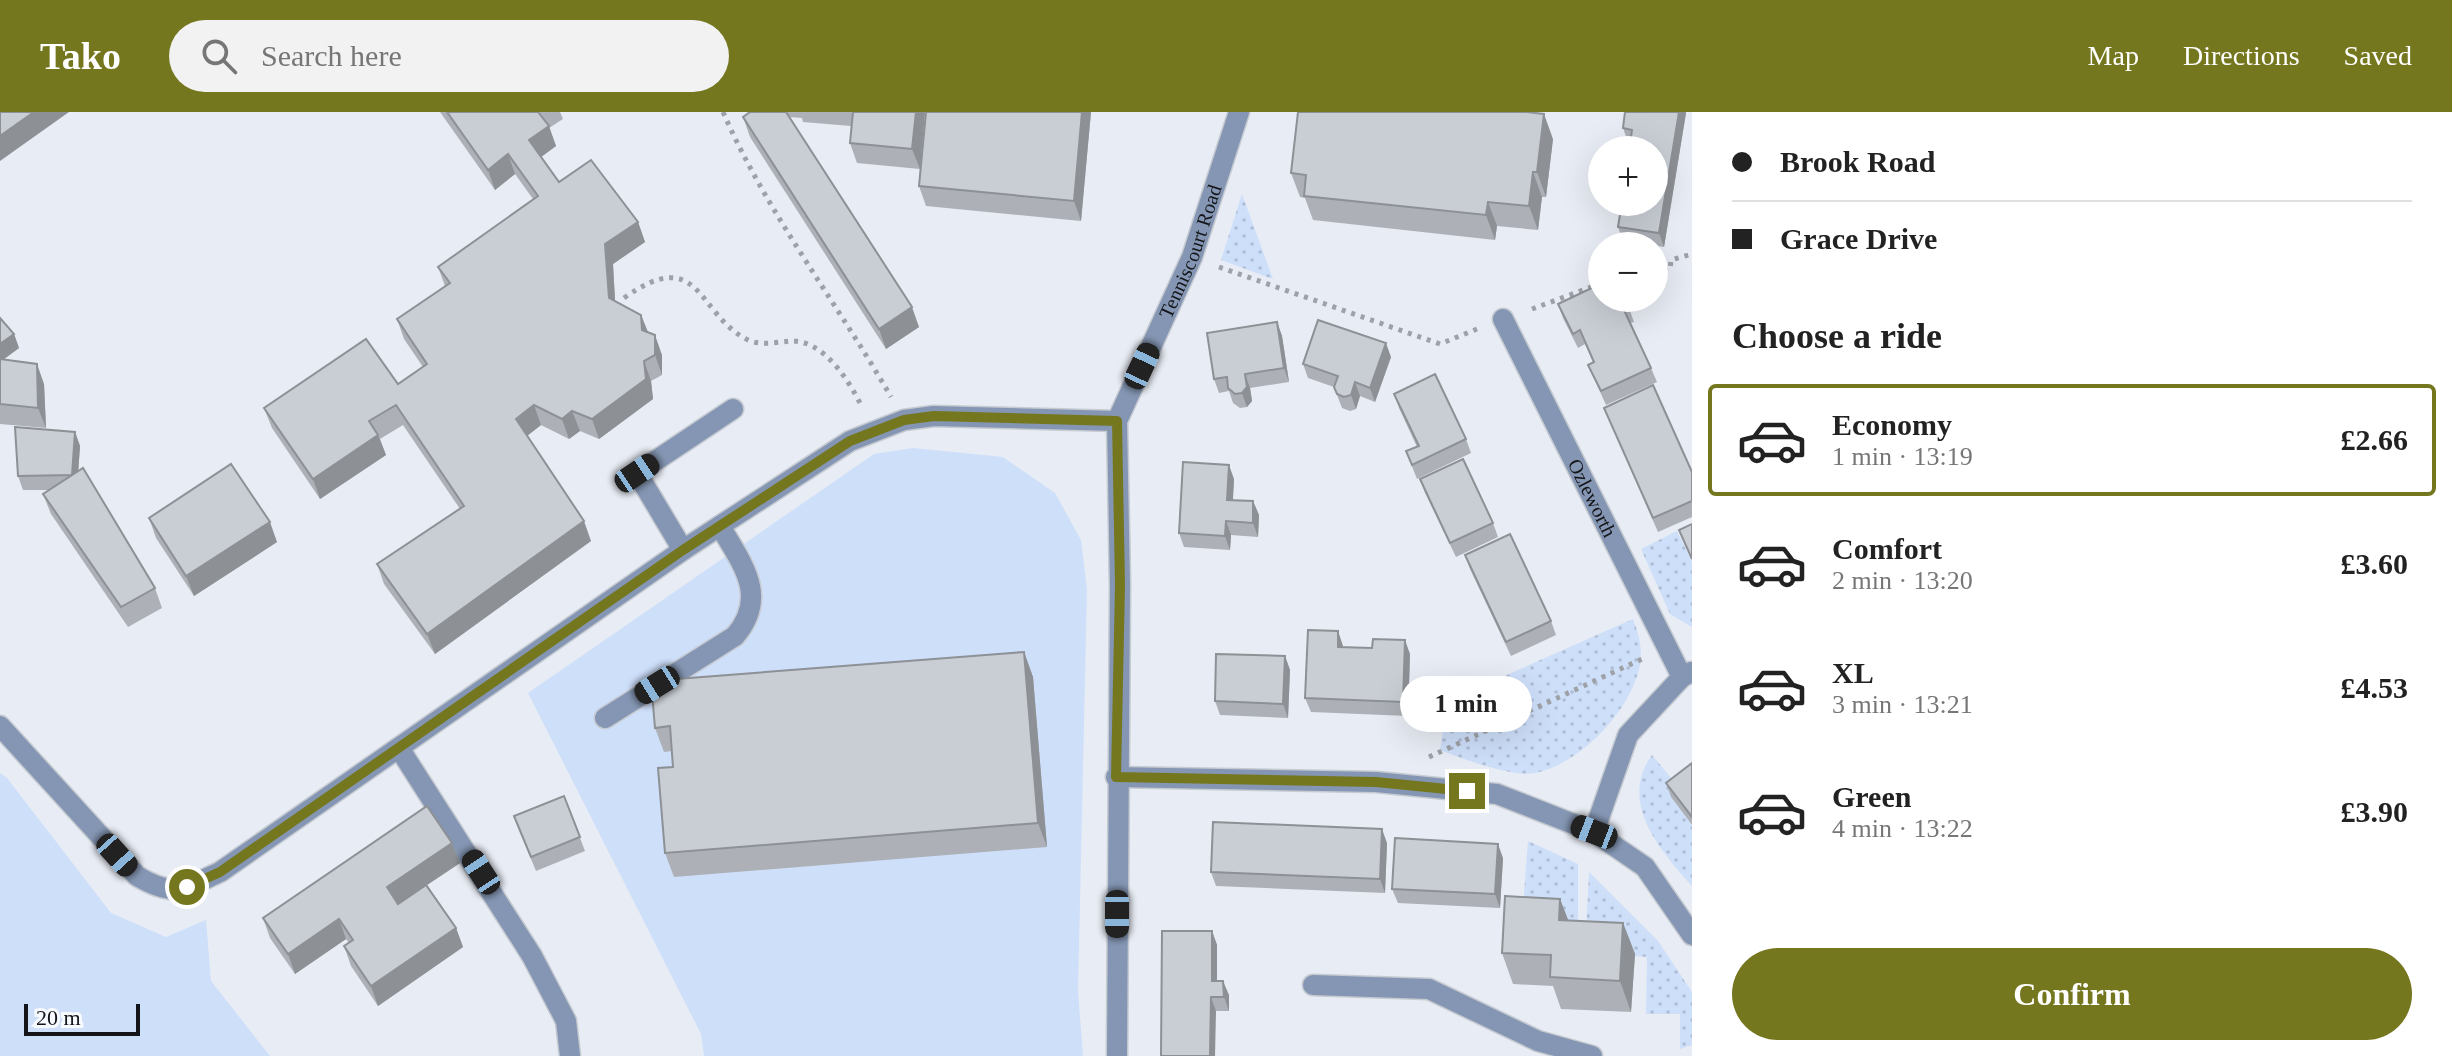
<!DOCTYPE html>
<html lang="en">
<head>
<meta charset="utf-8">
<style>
	body { margin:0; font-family:"Times New Roman",serif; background:#f2f2f2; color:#222; height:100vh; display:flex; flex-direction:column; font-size:30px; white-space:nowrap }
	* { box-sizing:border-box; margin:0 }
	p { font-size:26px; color:#767676 }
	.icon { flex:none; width:44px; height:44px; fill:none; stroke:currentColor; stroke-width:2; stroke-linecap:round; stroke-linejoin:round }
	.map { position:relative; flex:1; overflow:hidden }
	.sheet { display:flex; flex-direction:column; background:#fff; width:760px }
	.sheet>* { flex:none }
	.top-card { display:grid; align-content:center; height:176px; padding:0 40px; background:#fff }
	.tools { position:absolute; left:1588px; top:24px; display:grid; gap:16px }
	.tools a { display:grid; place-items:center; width:80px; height:80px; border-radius:50%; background:#fff; box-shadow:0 8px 32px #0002; font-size:40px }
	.scale { position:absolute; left:24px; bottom:20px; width:116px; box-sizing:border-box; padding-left:8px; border:4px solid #141518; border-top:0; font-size:22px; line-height:28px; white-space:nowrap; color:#141518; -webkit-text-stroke:6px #f7fafe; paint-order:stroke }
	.end { position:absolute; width:36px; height:36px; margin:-18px; border:10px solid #75771f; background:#fff; box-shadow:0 0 0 4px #fff }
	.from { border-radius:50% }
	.bubble { position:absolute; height:56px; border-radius:28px; background:#fff; box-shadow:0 8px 32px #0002; font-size:26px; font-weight:800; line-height:56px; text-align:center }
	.car { position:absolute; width:24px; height:48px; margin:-24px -12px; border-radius:10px; box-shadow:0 0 6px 2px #0007; background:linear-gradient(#222 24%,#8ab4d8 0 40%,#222 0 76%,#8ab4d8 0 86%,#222 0) }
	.top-card b { display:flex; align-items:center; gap:28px; height:76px; font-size:30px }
	.top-card b+b { border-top:2px solid #e0e0e0 }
	.top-card i { width:20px; height:20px; background:#222 }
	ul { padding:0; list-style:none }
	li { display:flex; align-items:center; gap:24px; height:112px; margin:0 16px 12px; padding:0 24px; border:4px solid transparent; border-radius:8px }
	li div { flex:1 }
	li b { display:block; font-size:30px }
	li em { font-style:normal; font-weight:800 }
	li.on { border-color:#75771f }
	li>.icon { width:72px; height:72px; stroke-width:1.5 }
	h2 { padding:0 40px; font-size:36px; line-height:96px }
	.primary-button { display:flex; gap:16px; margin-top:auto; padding:16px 40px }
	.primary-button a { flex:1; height:92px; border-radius:48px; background:#75771f; color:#fff; font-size:32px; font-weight:800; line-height:92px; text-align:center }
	header { display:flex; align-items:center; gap:48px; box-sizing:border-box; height:112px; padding:0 40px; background:#75771f; color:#fff }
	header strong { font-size:38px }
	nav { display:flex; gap:44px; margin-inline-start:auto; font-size:28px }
	.search { width:560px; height:72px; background:#f2f2f2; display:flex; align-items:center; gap:20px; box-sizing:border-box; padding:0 28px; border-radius:44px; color:#767676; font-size:30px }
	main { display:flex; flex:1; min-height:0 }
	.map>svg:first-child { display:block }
	.grass { fill:url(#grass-dots) }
	.park { fill:#cedffa }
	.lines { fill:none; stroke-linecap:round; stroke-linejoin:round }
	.minor-casing { stroke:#c6cad1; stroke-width:23 }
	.path { stroke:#9ea1a7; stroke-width:5; stroke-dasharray:4 6; stroke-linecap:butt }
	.minor { stroke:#8496b3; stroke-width:20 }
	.wall { fill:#adb1b7 }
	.shaded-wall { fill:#8d9095 }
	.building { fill:#c9ced5; stroke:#8d9095; stroke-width:2 }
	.route { stroke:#75771f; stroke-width:10 }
	.labels { text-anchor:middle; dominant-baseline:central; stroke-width:6; stroke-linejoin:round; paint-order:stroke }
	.street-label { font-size:20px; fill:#141518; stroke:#f7fafe }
</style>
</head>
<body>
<header>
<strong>Tako</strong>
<div class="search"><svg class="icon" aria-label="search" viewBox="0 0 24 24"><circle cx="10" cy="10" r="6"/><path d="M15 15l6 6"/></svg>Search here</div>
<nav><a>Map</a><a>Directions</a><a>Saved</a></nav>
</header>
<main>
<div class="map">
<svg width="1692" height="944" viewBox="0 0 1692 944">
	<defs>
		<pattern id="grass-dots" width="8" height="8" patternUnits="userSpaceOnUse" patternTransform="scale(2)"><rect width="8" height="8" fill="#cedffa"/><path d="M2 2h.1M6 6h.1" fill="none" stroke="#b0bed6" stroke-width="1.8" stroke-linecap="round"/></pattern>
	</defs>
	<rect width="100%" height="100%" fill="#e8ecf4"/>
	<g class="grass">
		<path d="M1242 82 1273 167 1221 148Z"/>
		<path d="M1677 419 1692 450V515L1670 502 1641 437Z"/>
		<path d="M1633 507C1640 525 1644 542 1638 561 1626 603 1579 652 1535 661 1513 666 1461 646 1440 638L1448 589Z"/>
		<path d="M1652 643 1680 677 1671 685 1692 713V774C1662 740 1617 691 1652 643Z"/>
		<path d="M1528 729 1578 752V818L1523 795Z"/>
		<path d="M1589 760 1658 829 1692 880V933L1680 937V902H1646L1647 845 1585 840Z"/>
	</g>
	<g class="park">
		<path d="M913 336 1003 345 1055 381 1081 428 1087 477 1078 879 1083 944H704L701 922 528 581 874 342Z"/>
		<path d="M0 661 7 666 111 801 166 825 206 808 211 869 270 944H0Z"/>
	</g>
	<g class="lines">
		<g class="minor-casing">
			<g id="minor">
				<path id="s1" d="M1503 207 1682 565"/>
				<path d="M683 438 637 361 733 297"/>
				<path d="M605 606 735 524C769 484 742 452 720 414"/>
				<path d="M0 614 137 764C174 786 183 777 220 760L683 438 850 329 904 308 934 304 1117 309"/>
				<path d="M399 636 532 844 566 909 570 944"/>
				<path d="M1116 665 1376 670 1497 682 1594 720 1645 755 1692 823"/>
				<path d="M1594 720 1628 623 1682 565 1691 560"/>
				<path d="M1313 873 1429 877 1538 929 1592 944"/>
				<path id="s2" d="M1117 944 1120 473 1117 309 1192 145 1239 0"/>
			</g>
		</g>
		<g class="path">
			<path d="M723 0C767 101 836 189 891 285"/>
			<path d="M1219 155 1440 232 1477 217"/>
			<path d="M1654 159 1670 158 1671 148 1692 142"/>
			<path d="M624 186C701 131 696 202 748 228 761 234 777 230 791 229 823 228 848 267 861 293"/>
			<path d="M1532 197 1602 171"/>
			<path d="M1429 645 1642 547"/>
		</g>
		<use href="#minor" class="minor"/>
	</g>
	<g class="wall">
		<path d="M440 0H560L563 7 549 16 556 34 541 45 559 70 638 110 645 130 613 152 615 189 641 203 648 220 662 243V263L651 269 653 287 599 327 580 319 569 327 541 313 527 324 591 429 435 542 384 472 377 452 460 397 403 313 380 327 386 343 320 387 272 316 264 296 398 272 423 255 404 227 397 207 445 174 438 155 533 87 515 62 495 78Z"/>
		<path d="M750 0H925L920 57 857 51 850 31 851 14 803 10 802 6 789 5 919 215 886 237 750 25 743 5Z"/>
		<path d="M926 0H1091L1081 109 926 94 919 74Z"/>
		<path d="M1625 0H1686V1L1664 135 1623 129 1618 115 1631 31 1628 30 1623 16Z"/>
		<path d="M1553 27 1546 85H1542L1538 118 1497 114 1495 128 1313 108 1305 86 1300 85 1291 61Z"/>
		<path d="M1558 192 1629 196 1634 210 1630 211 1651 256 1657 270 1606 293 1588 253 1593 250 1585 232 1578 236 1563 206Z"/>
		<path d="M0 206 14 222 19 236 4 247 44 272 46 316 0 312Z"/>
		<path d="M1277 210 1282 224 1289 270 1250 276 1252 289 1247 295 1240 296 1233 291 1229 279 1219 281 1214 267Z"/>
		<path d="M1391 245 1375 290 1360 284 1356 297 1350 299 1342 296 1334 275 1308 266 1303 252Z"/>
		<path d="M1394 282 1466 327 1471 341 1417 367 1406 339 1417 335 1399 296Z"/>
		<path d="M1604 296 1692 360V405L1658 420Z"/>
		<path d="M75 320 80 334 78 360 155 476 162 496 128 515 51 402 43 382 50 378H23L18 364Z"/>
		<path d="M1234 367 1233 388 1253 389 1259 403 1258 425 1231 423 1230 438 1184 435 1179 421Z"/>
		<path d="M1420 367 1493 411 1498 425 1456 445 1425 381Z"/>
		<path d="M149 406 277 430 194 484 156 426Z"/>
		<path d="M1465 443 1551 509 1556 523 1511 544 1470 457Z"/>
		<path d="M1338 519 1343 535 1410 542 1408 604 1311 600 1305 586Z"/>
		<path d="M1024 540 1033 565 1047 735 674 765 665 741 673 655 672 639 664 640 655 616Z"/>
		<path d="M1285 544 1290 558 1288 606 1220 603 1215 589Z"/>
		<path d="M1692 651V713L1671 685 1666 671Z"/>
		<path d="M564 684 585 739 536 759 519 718Z"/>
		<path d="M452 731 460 751 427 773 456 816 463 835 378 894 351 854 344 834 349 831 346 827 295 862 270 826 263 806Z"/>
		<path d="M1387 731 1385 781 1216 774 1211 760Z"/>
		<path d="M1503 746 1500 796 1398 791 1392 777Z"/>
		<path d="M1560 787 1568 808 1623 811 1635 842 1631 900 1561 897 1553 874 1513 872 1502 841Z"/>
		<path d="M1162 819H1212L1217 833V869L1229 883V899H1216Z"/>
	</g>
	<g class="shaded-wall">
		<path d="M34 0H69L0 49V24Z"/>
		<path d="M916 0H925L920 57 912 37Z"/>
		<path d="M1082 0H1091L1081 109 1074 89Z"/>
		<path d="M1679 0H1686V1L1664 135 1659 121Z"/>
		<path d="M1544 2 1553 27 1546 85 1537 60Z"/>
		<path d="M549 14 556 34 537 48 529 28Z"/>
		<path d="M508 42 515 62 495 78 488 58Z"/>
		<path d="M1533 60 1542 85 1538 118 1529 94Z"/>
		<path d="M1488 90 1497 114 1495 128 1486 103Z"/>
		<path d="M638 110 645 130 613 152 616 206 609 186 605 132Z"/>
		<path d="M912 195 919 215 886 237 879 217Z"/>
		<path d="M641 203 649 223 642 218Z"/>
		<path d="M1277 210 1282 224 1289 270 1284 256Z"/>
		<path d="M14 222 19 236 0 250V232Z"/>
		<path d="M655 223 662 243V263L655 243Z"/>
		<path d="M1386 231 1391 245 1375 290 1370 276Z"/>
		<path d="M644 249 651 269 653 287 599 327 592 307Z"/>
		<path d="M37 252 44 272 46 316 38 296Z"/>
		<path d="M1245 262 1250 276 1252 289 1247 295 1242 281Z"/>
		<path d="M1355 270 1360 284 1356 297 1351 283Z"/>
		<path d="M534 293 541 313 523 327 516 307Z"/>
		<path d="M572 299 580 319 569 327 562 307Z"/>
		<path d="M75 320 80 334 77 377 72 363Z"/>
		<path d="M378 323 386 343 320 387 313 367Z"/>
		<path d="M1229 353 1234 367 1232 402 1227 388Z"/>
		<path d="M1253 389 1259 403 1258 425 1253 411Z"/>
		<path d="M584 409 591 429 435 542 427 522Z"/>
		<path d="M1226 409 1231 423 1230 438 1225 424Z"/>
		<path d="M270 410 277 430 194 484 186 464Z"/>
		<path d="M1338 519 1343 534V549L1338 535Z"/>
		<path d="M1405 528 1410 542 1408 604 1403 590Z"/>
		<path d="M1024 540 1033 565 1047 735 1038 711Z"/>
		<path d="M1285 544 1290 558 1288 606 1283 592Z"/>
		<path d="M1382 717 1387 731 1385 781 1380 767Z"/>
		<path d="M452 731 460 751 394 795 387 775Z"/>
		<path d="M1498 732 1503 746 1500 796 1495 782Z"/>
		<path d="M1560 787 1572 818 1559 808Z"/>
		<path d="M339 807 346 827 295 862 288 842Z"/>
		<path d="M1623 811 1635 842 1631 900 1620 869Z"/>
		<path d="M456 816 463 835 378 894 371 874Z"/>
		<path d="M1212 819 1217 833V883L1212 869Z"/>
		<path d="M1223 869 1229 883V899L1224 885Z"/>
		<path d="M1211 885 1216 899 1215 944H1210Z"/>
	</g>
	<g class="building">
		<path d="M0 0H34L0 24Z"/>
		<path d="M447 0H538L549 14 529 28 559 70 591 48 638 110 605 132 609 186 641 203 642 218 655 223V243L644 249 646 267 592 307 572 299 562 307 534 293 516 307 584 409 427 522 377 452 464 394 396 293 369 309 378 323 313 367 264 296 366 227 398 272 427 252 397 207 450 171 438 155 538 84 508 42 488 58Z"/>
		<path d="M750 0H786L912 195 879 217 743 5Z"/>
		<path d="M853 0H916L912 37 850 31Z"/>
		<path d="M926 0H1082L1074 89 919 74Z"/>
		<path d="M1298 0H1527L1544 2 1537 60H1533L1529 94 1488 90 1486 103 1304 84 1306 63 1291 61Z"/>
		<path d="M1625 0H1679L1659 121 1618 115 1622 90H1654V38H1629L1632 18 1623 16Z"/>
		<path d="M1602 171V186H1625L1629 196 1624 198 1651 256 1601 279 1588 253 1594 250 1580 218 1573 222 1558 192Z"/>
		<path d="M0 206 14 222 0 232Z"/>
		<path d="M1318 208 1386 231 1370 276 1355 270 1351 283 1344 285 1337 282 1334 275 1338 264 1303 252Z"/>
		<path d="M1277 210 1284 256 1245 262 1247 275 1242 281 1235 282 1228 276 1227 265 1214 267 1207 221Z"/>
		<path d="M0 247 37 252 38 296 0 292Z"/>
		<path d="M1435 262 1466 327 1412 353 1406 339 1419 334 1394 282Z"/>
		<path d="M1653 273 1692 360V389L1653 406 1604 296Z"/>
		<path d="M15 315 75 320 72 363 18 364Z"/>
		<path d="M1463 347 1493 411 1450 431 1420 367Z"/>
		<path d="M1183 350 1229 353 1227 388 1253 389V411L1226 409 1225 424 1179 421Z"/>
		<path d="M231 352 270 410 186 464 149 406Z"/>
		<path d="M83 356 155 476 121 495 43 382Z"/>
		<path d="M1692 412V447L1679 418Z"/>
		<path d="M1510 422 1551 509 1506 530 1465 443Z"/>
		<path d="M1308 518 1338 519V535L1372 536 1373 527 1405 528 1403 590 1305 586Z"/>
		<path d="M1024 540 1038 711 665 741 658 656 673 655 670 614 655 616 651 569Z"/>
		<path d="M1216 542 1285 544 1283 592 1215 589Z"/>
		<path d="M1692 651V705L1666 671Z"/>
		<path d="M564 684 580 725 531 745 514 704Z"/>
		<path d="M427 694 452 731 387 775 398 792 426 773 456 816 371 874 344 834 353 828 339 807 288 842 263 806Z"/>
		<path d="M1213 710 1382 717 1380 767 1211 760Z"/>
		<path d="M1395 726 1498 732 1495 782 1392 777Z"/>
		<path d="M1505 784 1560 787 1559 808 1623 811 1620 869 1550 865 1551 843 1502 841Z"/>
		<path d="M1162 819H1212V869H1223L1224 885H1211L1210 944H1161Z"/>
	</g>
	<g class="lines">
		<path class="route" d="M187 775 220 760 683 438 850 329 904 308 934 304 1117 309 1120 473 1116 665 1376 670 1467 679"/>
	</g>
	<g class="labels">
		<g class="street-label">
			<text stroke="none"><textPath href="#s2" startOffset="820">Tenniscourt Road</textPath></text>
			<text stroke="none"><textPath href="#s1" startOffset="200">Ozleworth</textPath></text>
		</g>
	</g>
</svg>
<div class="tools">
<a>+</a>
<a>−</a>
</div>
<div class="scale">20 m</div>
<i class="end from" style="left:187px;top:775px"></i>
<i class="end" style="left:1467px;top:679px"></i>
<div class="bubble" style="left:1400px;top:564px;width:132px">1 min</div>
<i class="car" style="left:1142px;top:254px;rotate:25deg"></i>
<i class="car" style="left:637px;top:361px;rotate:56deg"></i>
<i class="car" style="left:657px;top:573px;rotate:238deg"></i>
<i class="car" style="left:1594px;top:720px;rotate:291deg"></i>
<i class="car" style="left:117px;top:743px;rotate:138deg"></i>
<i class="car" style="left:481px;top:760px;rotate:327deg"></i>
<i class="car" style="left:1117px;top:802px;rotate:180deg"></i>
</div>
<section class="sheet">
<div class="top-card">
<b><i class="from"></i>Brook Road</b>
<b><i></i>Grace Drive</b>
</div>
<h2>Choose a ride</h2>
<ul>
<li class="on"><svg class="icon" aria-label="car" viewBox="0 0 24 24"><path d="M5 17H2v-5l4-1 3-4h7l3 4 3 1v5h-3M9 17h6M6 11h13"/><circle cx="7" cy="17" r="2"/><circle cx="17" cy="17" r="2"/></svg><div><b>Economy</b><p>1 min · 13:19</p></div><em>£2.66</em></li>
<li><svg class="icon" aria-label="car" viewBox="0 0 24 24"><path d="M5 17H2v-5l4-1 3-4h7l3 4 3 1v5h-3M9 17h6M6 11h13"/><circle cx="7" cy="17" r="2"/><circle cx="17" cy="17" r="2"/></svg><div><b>Comfort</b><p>2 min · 13:20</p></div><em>£3.60</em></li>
<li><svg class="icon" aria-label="car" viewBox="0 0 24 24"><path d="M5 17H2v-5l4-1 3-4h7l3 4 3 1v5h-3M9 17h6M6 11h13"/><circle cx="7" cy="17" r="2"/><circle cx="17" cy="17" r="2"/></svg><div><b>XL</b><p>3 min · 13:21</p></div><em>£4.53</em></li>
<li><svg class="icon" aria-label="car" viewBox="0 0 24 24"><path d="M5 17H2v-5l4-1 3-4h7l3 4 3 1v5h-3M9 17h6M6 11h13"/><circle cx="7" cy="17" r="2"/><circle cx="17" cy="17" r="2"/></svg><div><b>Green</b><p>4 min · 13:22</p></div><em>£3.90</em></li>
</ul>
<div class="primary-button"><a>Confirm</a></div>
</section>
</main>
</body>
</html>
